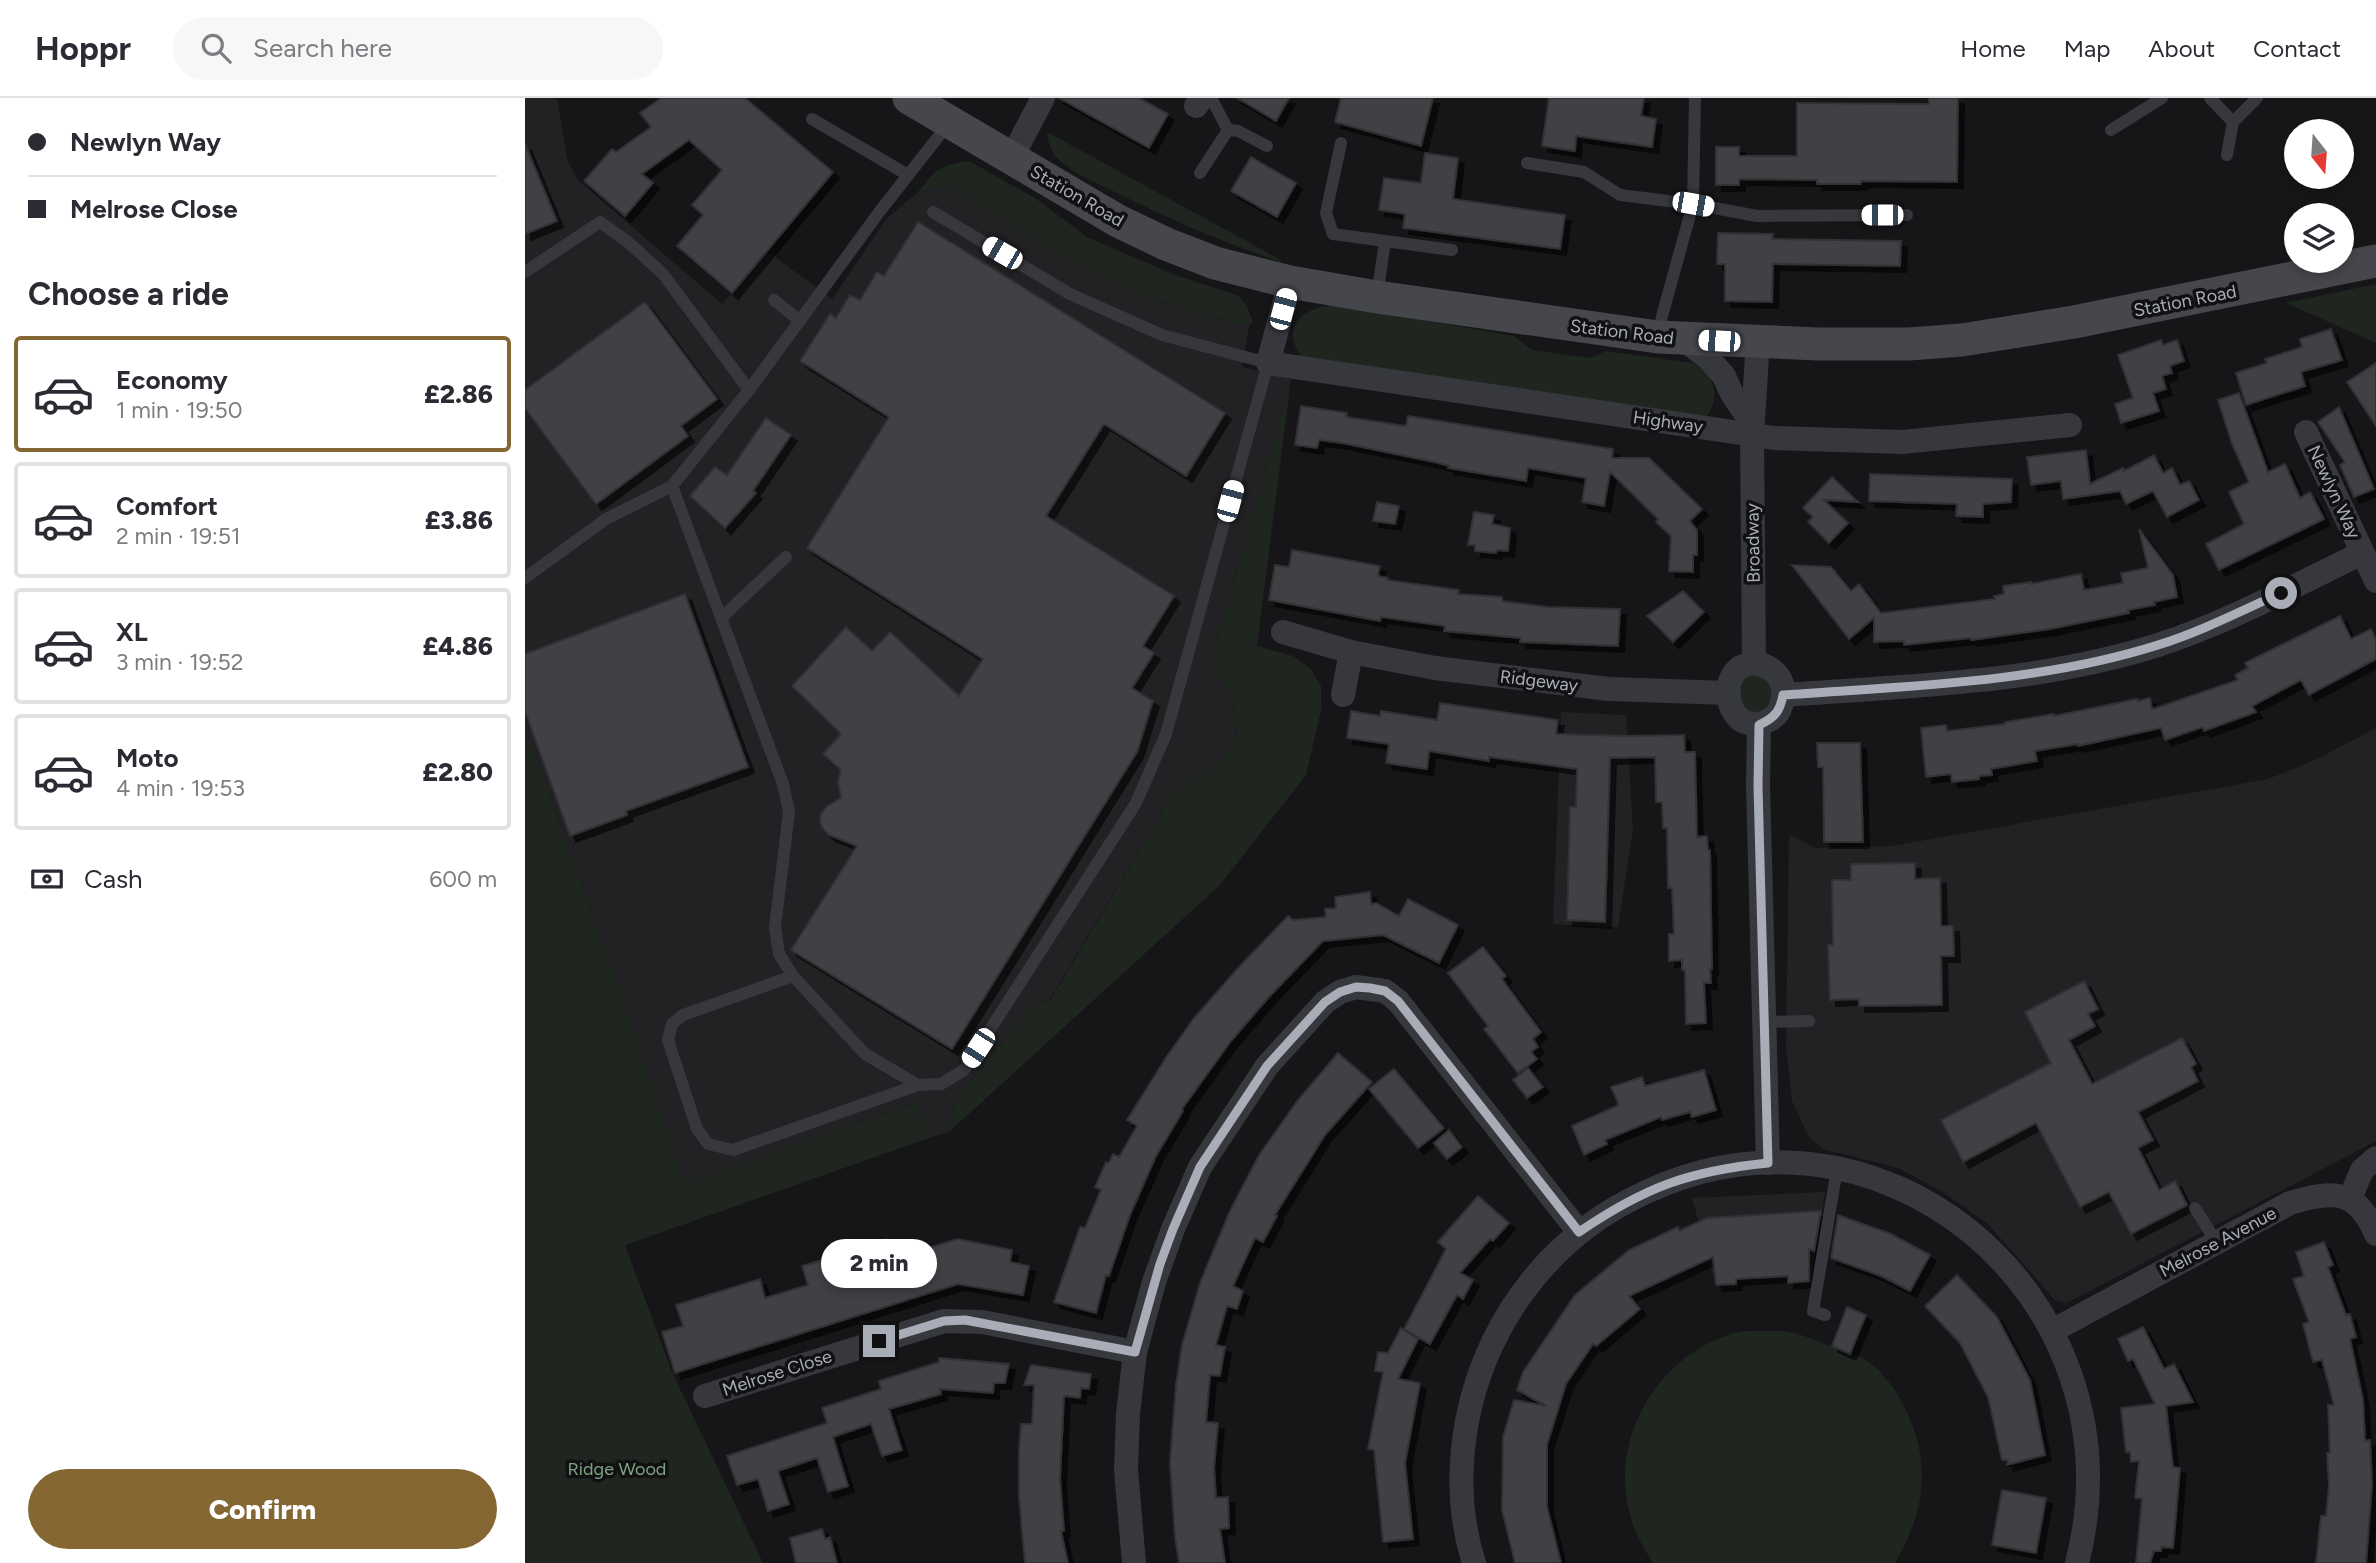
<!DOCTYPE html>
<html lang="en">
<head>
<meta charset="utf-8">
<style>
	body { margin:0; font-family:Figtree,sans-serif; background:#f7f7f7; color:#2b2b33; height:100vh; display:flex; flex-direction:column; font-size:26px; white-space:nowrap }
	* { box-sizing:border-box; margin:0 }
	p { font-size:23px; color:#7c7c81 }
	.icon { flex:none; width:38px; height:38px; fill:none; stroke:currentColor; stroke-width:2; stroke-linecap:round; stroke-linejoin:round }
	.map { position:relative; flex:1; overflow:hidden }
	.sheet { display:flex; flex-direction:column; background:#fff; width:525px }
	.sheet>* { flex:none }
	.top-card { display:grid; align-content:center; height:154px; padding:0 28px; background:#fff }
	.needle { width:46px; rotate:163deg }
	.buttons { position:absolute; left:1759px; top:21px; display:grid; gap:14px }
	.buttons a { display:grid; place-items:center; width:70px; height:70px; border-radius:50%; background:#fff; box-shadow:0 4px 10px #0003; font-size:35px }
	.end { position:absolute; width:32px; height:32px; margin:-16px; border:9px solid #a8adb8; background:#111; box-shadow:0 0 0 4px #111 }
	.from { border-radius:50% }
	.bubble { position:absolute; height:49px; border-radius:24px; background:#fff; box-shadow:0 4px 10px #0003; font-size:23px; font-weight:800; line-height:49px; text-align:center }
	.car { position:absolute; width:21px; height:42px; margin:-21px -10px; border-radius:9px; box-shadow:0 0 5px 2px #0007; background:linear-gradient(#fff 24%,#345 0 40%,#fff 0 76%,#345 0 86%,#fff 0) }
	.top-card b { display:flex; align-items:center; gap:24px; height:66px; font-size:26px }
	.top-card b+b { border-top:2px solid #e1e1e2 }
	.top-card i { width:18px; height:18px; background:#2b2b33 }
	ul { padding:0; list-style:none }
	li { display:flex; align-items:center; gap:21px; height:116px; margin:0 14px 10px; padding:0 14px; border:4px solid #e1e1e2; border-radius:7px }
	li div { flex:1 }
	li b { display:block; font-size:26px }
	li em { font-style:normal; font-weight:800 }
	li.selected { border-color:#856733 }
	li>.icon { width:63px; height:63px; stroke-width:1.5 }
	h2 { padding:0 28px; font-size:32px; line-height:84px }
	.pay { display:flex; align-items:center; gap:18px; height:77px; padding:0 28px; font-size:26px }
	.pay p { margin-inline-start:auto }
	.cta { display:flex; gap:14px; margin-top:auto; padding:14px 28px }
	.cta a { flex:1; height:80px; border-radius:42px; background:#856733; color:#fff; font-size:28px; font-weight:800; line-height:80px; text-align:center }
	header { display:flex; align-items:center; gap:42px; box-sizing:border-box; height:98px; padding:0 35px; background:#fff; border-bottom:2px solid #e1e1e2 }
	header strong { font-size:33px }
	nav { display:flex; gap:38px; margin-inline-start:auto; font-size:24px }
	.search { width:490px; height:63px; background:#f7f7f7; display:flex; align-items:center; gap:18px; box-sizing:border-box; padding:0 24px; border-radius:38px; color:#7c7c81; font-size:26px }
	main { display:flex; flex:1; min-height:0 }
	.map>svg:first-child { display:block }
	.built { fill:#222225 }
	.green { fill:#1e261f }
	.building { fill:#404145; stroke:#303034; stroke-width:2; filter:url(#shadow) }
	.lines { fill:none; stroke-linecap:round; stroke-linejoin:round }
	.lane { stroke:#37383d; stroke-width:12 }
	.street { stroke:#37383d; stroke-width:24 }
	.secondary { stroke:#45474d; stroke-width:33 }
	.route { stroke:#a8adb8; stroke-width:9 }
	.labels { text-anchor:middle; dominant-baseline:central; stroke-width:7; stroke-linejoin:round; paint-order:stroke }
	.street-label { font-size:18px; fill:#a8adb8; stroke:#111113 }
	.park-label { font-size:18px; fill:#7fa381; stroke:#111113 }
</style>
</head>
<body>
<header>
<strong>Hoppr</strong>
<div class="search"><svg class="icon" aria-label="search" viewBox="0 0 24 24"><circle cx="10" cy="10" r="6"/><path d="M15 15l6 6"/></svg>Search here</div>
<nav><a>Home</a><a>Map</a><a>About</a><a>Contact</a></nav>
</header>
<main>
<section class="sheet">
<div class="top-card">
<b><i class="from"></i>Newlyn Way</b>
<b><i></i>Melrose Close</b>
</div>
<h2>Choose a ride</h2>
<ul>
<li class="selected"><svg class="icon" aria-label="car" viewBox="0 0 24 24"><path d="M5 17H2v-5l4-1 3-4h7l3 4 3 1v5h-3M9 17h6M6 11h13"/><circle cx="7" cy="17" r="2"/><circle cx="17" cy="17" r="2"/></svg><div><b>Economy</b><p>1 min · 19:50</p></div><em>£2.86</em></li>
<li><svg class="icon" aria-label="car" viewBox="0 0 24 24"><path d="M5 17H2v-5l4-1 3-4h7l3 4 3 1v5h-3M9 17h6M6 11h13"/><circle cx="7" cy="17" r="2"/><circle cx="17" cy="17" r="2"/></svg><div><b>Comfort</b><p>2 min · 19:51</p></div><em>£3.86</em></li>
<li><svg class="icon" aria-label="car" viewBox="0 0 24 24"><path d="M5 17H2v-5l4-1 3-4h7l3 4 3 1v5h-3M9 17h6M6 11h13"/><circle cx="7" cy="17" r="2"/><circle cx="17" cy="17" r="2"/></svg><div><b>XL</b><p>3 min · 19:52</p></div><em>£4.86</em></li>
<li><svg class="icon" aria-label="car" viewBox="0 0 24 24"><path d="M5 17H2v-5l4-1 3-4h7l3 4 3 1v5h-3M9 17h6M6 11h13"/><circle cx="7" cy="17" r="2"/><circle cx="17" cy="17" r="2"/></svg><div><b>Moto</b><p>4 min · 19:53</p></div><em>£2.80</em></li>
</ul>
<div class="pay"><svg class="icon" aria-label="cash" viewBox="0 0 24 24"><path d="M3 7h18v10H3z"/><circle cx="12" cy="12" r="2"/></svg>Cash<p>600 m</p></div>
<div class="cta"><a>Confirm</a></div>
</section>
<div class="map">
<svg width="1851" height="1465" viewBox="0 0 1851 1465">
	<defs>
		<filter id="shadow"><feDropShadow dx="6" dy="6" stdDeviation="0" flood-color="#0009"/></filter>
	</defs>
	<rect width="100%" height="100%" fill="#161618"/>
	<g class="built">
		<path d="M0 0H32L43 64 54 83 197 206 242 153 307 201 362 120 392 95 425 88 547 165 620 199 724 229 717 269 766 281 687 560 709 608 712 639 693 669 650 692 524 903 502 912 429 1004 425 1033 410 1038 388 1005 159 1087 89 876 0 629Z"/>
		<path d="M1036 614 1101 617 1108 732 1093 829 1028 826Z"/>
		<path d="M1851 630V1043L1542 1205 1530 1202 1462 1125 1416 1093 1373 1070 1298 1051 1284 1039 1267 1003 1261 949 1264 736 1290 750 1367 748 1743 681 1790 662Z"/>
		<path d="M1300 1094 1286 1183 1263 1185 1262 1178 1214 1181 1213 1172H1210L1211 1186 1191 1187 1167 1100Z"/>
	</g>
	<g class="green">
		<path d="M522 34 756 162 755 164C697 144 641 120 586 92 568 83 545 74 531 59 525 52 524 44 522 34Z"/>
		<path d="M444 63 510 100 562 139 650 177 714 198 722 208 728 224 724 229 620 199 547 165 425 88 392 95C411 72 413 67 444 63Z"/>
		<path d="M1851 186V245L1761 205Z"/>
		<path d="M810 207 989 238 1007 252 1065 260 1081 253 1168 265C1190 278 1196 298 1181 320L779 263C754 230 774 210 810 207Z"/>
		<path d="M766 281 732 548 768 558 785 570 796 588V612L781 677 694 788 425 1033 429 1004 502 912 525 903 650 692 692 669 712 639 709 608 687 560Z"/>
		<path d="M1231 575 1245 582 1248 598 1241 613 1223 615 1215 601 1216 583 1223 577Z"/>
		<path d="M0 629 89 876 159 1086 389 1005 410 1038 100 1147 147 1274 238 1465H0Z"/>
		<path d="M1257 1233C1275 1235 1290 1242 1307 1249 1318 1253 1332 1256 1342 1263 1354 1270 1367 1287 1374 1299 1407 1356 1403 1409 1370 1465H1128C1119 1450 1109 1435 1105 1417 1084 1343 1131 1261 1203 1237 1220 1231 1239 1233 1257 1233Z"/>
	</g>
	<g class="building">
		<path d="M136 0H220L308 74 207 195 152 148 178 117 167 107 197 72 164 42 117 76 128 85 100 118 59 83 87 51 91 54 126 29 115 15Z"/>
		<path d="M534 0H614L643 16 624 50Z"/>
		<path d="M712 0H764L751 23Z"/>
		<path d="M816 0H908L896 48 810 24Z"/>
		<path d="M1024 0H1119L1116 18 1131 21 1127 49 1051 38 1050 53 1017 48Z"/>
		<path d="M1404 0H1433L1432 84 1336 83V86H1292V82L1214 81V87H1191V49H1214V58H1272V5L1404 6Z"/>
		<path d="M0 46 32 123 0 136Z"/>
		<path d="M900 55 933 60 928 101 1040 117 1035 151 878 130 880 116 854 112 859 80 896 85Z"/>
		<path d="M726 59 771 85 752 119 706 93Z"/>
		<path d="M393 124 700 315 661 378 579 326 521 418 649 498 618 548 629 555 607 590 628 603 612 654 427 951 266 852 332 748 304 737 298 731 295 724 296 716 301 709 316 700 313 683 316 672 298 656 316 636 267 588 321 529 347 553 365 534 434 598 458 561 282 450 364 319 275 263 305 216 311 220 325 197 335 202 352 174 359 178Z"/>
		<path d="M1193 135 1248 136 1247 141 1376 143 1375 168 1248 166 1247 204 1200 203V166H1192Z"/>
		<path d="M120 204 192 301 156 328 163 338 71 406 0 310V292Z"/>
		<path d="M1806 231 1817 262 1776 274 1780 288 1721 307 1711 275 1742 265 1740 261 1777 249 1775 241Z"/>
		<path d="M1636 242 1638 247 1652 242 1659 263 1645 268 1647 275 1637 278 1641 291 1628 295 1634 313 1596 325 1590 306 1608 300 1593 257Z"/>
		<path d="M1851 265V328L1822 284Z"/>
		<path d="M1714 295 1743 374 1760 366 1775 400 1785 394 1799 421 1694 472 1681 446 1719 426 1704 394 1724 384 1707 346 1693 302Z"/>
		<path d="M776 308 822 315 821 319 881 328 883 318 1088 351 1087 360H1124L1177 411 1165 423 1172 432V457H1168V474L1144 473 1146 438 1131 424 1133 421 1085 374 1079 408 1057 404 1061 380 1003 370 1001 383 923 370 924 368 909 364 817 345 794 342 792 350 770 347Z"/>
		<path d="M1814 309 1849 391 1829 399 1815 367 1820 364 1793 324Z"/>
		<path d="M241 320 266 337 228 393 231 395 200 430 165 398 190 369 202 377Z"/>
		<path d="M1561 352 1565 386 1598 370 1599 373 1629 357 1638 375 1647 370 1655 387 1664 383 1674 402 1642 419 1628 393 1601 406 1595 393 1538 401 1536 383 1506 387 1502 359Z"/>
		<path d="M1345 376 1487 381 1486 404 1458 406V419L1431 418 1432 406 1344 403Z"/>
		<path d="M1307 379 1333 404 1299 402 1323 425 1304 445 1283 424 1288 419 1278 410Z"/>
		<path d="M852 404 874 408 870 426 848 423Z"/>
		<path d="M949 414 969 417 967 426 985 430 983 453 972 452 971 455 950 453V447H943Z"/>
		<path d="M1614 431 1648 477 1652 499 1629 504 1630 507 1603 512 1604 515 1525 531 1446 542V540L1379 547V543L1349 544V520L1324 541 1267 467 1306 469 1326 493 1334 486 1356 515 1470 501 1469 498 1479 496 1478 488 1506 484V486L1556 476 1559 492 1598 485 1596 475 1623 470Z"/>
		<path d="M767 452 855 468 853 478 863 480 862 482 934 492 933 496 977 499V503L1022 509 1095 511 1093 548 995 544 996 540 919 533 920 528 856 519 855 523 744 502 750 467 764 469Z"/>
		<path d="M1158 493 1179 514 1148 544 1122 518Z"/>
		<path d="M160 496 223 669 101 713 102 717 45 738 0 613V556Z"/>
		<path d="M1815 518 1826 541 1846 531 1851 542V561L1784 597 1776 582 1727 608 1731 614 1679 633 1678 629 1640 642 1636 630 1553 648V646L1510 653 1512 663 1466 671 1467 677 1454 678V681L1427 684 1426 676 1401 679 1396 630 1421 627 1422 633 1480 626V624L1529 616V618L1612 601 1613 603 1625 600 1627 611 1637 608 1713 582 1710 577 1723 570 1720 565Z"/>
		<path d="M915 605 1033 622 1031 636 1104 638 1159 637 1160 654H1170L1172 739 1182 738 1183 752H1185L1187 871H1185L1186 885H1179L1181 925 1161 926 1160 872H1157V862L1144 863V836H1149L1147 790H1143L1142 730H1138L1137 704H1131L1130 659 1085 660 1080 824 1042 822 1045 709H1051L1052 671 964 659V663L904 653 902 671 861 665 864 646 822 640 826 613 855 618 856 613 912 622Z"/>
		<path d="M1292 645H1335L1338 744H1299L1298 669H1293Z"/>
		<path d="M1390 765V781L1415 780 1416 828H1428L1429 858H1416L1417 907 1334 908V901L1305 902 1303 847H1308L1307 782H1326V766Z"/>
		<path d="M845 794 846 806 851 805 874 818 883 801 933 827 914 865 858 837 798 843 744 899 706 943 657 1011 658 1013 631 1058 605 1117 584 1178 581 1177 571 1215 529 1204 555 1129 560 1130 576 1092 570 1089 581 1064 584 1065 588 1056 594 1059 612 1028 602 1022 640 961 669 920 714 869 763 818 768 822 801 819 800 811 811 810 810 799Z"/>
		<path d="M958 849 981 878 977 881 1016 934 1008 941 1013 949 1006 954 1012 961 993 975 959 931 963 928 923 875Z"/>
		<path d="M1559 883 1573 911 1563 916 1570 928 1544 942 1567 986 1657 940 1671 966 1666 969 1673 983 1613 1014 1628 1042 1613 1050 1634 1092 1650 1083 1662 1107 1606 1136 1584 1094 1555 1109 1511 1025 1438 1064 1416 1022 1526 965 1500 914Z"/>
		<path d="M813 955 847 984 800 1037 750 1117 752 1118 738 1144 730 1140 708 1188 718 1193 712 1211 702 1208 691 1247 700 1249 695 1278 685 1277 681 1324 693 1325 689 1370 691 1400 703 1399 704 1430 695 1431 700 1465H654L650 1439 645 1365 651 1286 657 1247 675 1185 704 1115 734 1057 773 1002Z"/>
		<path d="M1003 970 1018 989 1002 1000 988 982Z"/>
		<path d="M869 971 919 1030 893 1050 844 991Z"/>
		<path d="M1179 972 1191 1012 1167 1019 1165 1014 1137 1022 1136 1019 1080 1042 1082 1046 1059 1057 1047 1028 1094 1007 1086 989 1117 979 1120 988Z"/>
		<path d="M924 1032 937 1049 922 1061 909 1045Z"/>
		<path d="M953 1098 984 1125 968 1143 965 1141 935 1175 948 1182 938 1201 932 1197 905 1246 879 1231 921 1151 913 1144Z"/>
		<path d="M1296 1113 1289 1153 1284 1151V1183L1263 1185V1178L1211 1181V1186L1191 1187 1188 1159 1104 1198 1115 1211 1071 1248 1068 1246 1041 1286 1022 1347V1409L1036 1465H990L977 1412 978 1339 989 1302 1021 1308 992 1292 998 1274 1050 1197 1104 1152 1153 1129 1154 1133 1182 1120Z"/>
		<path d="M1313 1117 1366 1136 1405 1157 1385 1193 1356 1178 1306 1160Z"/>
		<path d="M363 1141 369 1160 433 1141 487 1152 485 1164 504 1168 498 1197 433 1186 150 1275 137 1234 158 1228 151 1207 235 1181 240 1200 283 1187 277 1168 298 1162 304 1180 348 1166 343 1147Z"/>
		<path d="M1799 1144 1808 1167 1803 1169 1821 1217 1825 1216 1831 1239 1825 1241 1838 1302 1840 1343 1845 1342 1847 1386 1841 1465H1791L1796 1418H1801L1804 1387 1802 1355H1805L1803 1307H1809L1797 1262 1788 1264 1778 1226 1784 1224 1768 1181 1779 1178 1771 1154Z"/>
		<path d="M1432 1177 1472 1219 1505 1282 1520 1357 1482 1367 1483 1362H1477L1463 1299 1435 1245 1400 1208Z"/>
		<path d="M1322 1209 1341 1217 1325 1256 1307 1248Z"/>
		<path d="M1618 1229 1639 1271 1649 1266 1668 1304 1641 1308 1648 1369 1655 1370 1648 1450 1636 1449V1453H1629L1625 1465H1611L1617 1400H1610L1614 1363 1606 1364 1605 1354H1601L1596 1310 1630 1306 1608 1261 1603 1263 1593 1241Z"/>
		<path d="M876 1230 893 1241 873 1281 895 1285 880 1365 888 1441 858 1444 849 1352 843 1351 858 1274 850 1273 853 1254 863 1255Z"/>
		<path d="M414 1260 484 1266 480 1285H469L468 1295 415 1291 416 1296 364 1311 377 1352 357 1358 346 1326 308 1339 323 1388 303 1394 292 1360 253 1373 264 1406 243 1413 233 1381 212 1387 202 1358 302 1325 297 1310 356 1291 354 1283 414 1264Z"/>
		<path d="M506 1267 566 1276 564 1291 556 1290 555 1300 539 1298 535 1381 539 1433H536L543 1465H500L494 1399V1353L496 1326H507L509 1287H499Z"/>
		<path d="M1477 1392 1521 1400 1511 1455 1467 1447Z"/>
		<path d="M297 1431 300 1441 305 1439 312 1465H271L265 1440Z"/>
	</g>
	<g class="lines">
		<g class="lane">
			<path d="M686 0 703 32"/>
			<path d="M1685 0 1708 24"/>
			<path d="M287 21 383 77"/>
			<path d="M1586 32 1637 0"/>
			<path d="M816 45 801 115 808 136 927 152"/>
			<path d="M1702 57 1708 24 1732 0"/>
			<path d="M1002 65 1059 74 1095 97 1168 106 1232 118 1382 117"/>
			<path d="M675 75 703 32 713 33 742 48"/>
			<path d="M0 174 75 124 103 144 138 176 224 292"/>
			<path d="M852 199 860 143"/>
			<path d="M249 202 275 223"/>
			<path d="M1134 236 1137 218 1168 106 1170 0"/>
			<path d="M0 480 81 421 147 388"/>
			<path d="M196 520 261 459"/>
			<path d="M268 878 158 917 147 926 143 942 172 1031 183 1046 208 1052 393 987 416 986 439 972 611 705 641 636 743 265 637 237 545 196 408 114"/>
			<path d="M1239 924 1284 923"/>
			<path d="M393 987 340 956 268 878 254 856 250 829 264 714 258 686 147 388 224 292 355 113 424 25"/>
			<path d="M1670 1110 1692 1145"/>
			<path d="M1300 1217 1288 1213 1312 1071"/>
		</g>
		<g class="street">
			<path d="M671 8 677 0"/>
			<path d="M487 59 518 0"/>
			<path d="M765 184 743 265 1249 340 1377 344 1545 327"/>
			<path d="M1158 241 1184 261 1199 278 1207 296 1227 325"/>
			<path d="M1781 334 1851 483"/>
			<path d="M758 534 826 554 910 570 1084 591 1204 595"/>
			<path d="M1229 565 1227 336 1233 243"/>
			<path d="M1229 565C1251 568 1264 585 1256 608 1254 615 1249 620 1242 623 1210 638 1193 595 1210 574 1215 568 1222 566 1229 565Z"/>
			<path d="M818 597 826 554"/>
			<path d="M1258 597C1383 588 1513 585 1633 547 1704 524 1771 487 1837 455"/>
			<path d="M1234 627 1233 688 1243 1065"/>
			<path d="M1825 1101 1837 1072 1851 1060"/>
			<path d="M1527 1233 1765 1105C1808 1092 1832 1091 1851 1136"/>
			<path d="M180 1298 419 1223 457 1224 610 1254"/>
			<path d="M609 1465 601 1372 603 1316 610 1254 629 1184 648 1131 675 1069 742 968 800 904 815 894 831 889 860 893 873 903 1054 1134"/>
			<path d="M949 1465C926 1393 936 1311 968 1244 997 1184 1044 1134 1103 1103 1349 971 1621 1197 1552 1465"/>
		</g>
		<path class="secondary" d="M384 0 593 123 641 146 690 165 765 184 852 199 1133 239 1293 246H1384L1437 242 1549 224 1851 163"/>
	</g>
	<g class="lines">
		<path class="route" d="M354 1243 419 1223 440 1222 610 1254 635 1166 648 1131 675 1069 742 968 800 904 815 894 831 889 845 890 860 893 873 903 1054 1134C1120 1089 1164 1073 1243 1065L1233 688 1234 627C1249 620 1255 614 1258 597 1383 588 1513 585 1633 547 1675 534 1716 513 1756 495"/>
	</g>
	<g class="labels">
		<g class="street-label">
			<text transform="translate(552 98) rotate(30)">Station Road</text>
			<text transform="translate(1660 203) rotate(-11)">Station Road</text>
			<text transform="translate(1097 234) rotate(7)">Station Road</text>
			<text transform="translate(1143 324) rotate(8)">Highway</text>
			<text transform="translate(1809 394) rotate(65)">Newlyn Way</text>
			<text transform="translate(1228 445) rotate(-91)">Broadway</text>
			<text transform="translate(1014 583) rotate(7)">Ridgeway</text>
			<text transform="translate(1693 1144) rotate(-28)">Melrose Avenue</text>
			<text transform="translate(252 1275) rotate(-18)">Melrose Close</text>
		</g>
		<g class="park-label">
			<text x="92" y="1371">Ridge Wood</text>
		</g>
	</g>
</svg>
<div class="buttons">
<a><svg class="needle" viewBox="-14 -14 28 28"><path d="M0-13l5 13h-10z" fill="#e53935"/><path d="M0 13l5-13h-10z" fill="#7c7c81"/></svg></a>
<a><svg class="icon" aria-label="layers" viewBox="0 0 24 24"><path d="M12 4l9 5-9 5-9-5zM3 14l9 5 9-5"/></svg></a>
</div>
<i class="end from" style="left:1756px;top:495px"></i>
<i class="end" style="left:354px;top:1243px"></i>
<div class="bubble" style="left:296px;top:1141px;width:116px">2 min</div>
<i class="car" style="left:1168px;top:106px;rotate:100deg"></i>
<i class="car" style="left:1357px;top:117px;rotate:270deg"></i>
<i class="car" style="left:477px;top:155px;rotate:300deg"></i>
<i class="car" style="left:758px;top:211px;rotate:15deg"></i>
<i class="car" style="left:1194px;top:243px;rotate:273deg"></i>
<i class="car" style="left:705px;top:403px;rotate:15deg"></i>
<i class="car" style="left:453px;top:950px;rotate:213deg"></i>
</div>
</main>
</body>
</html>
